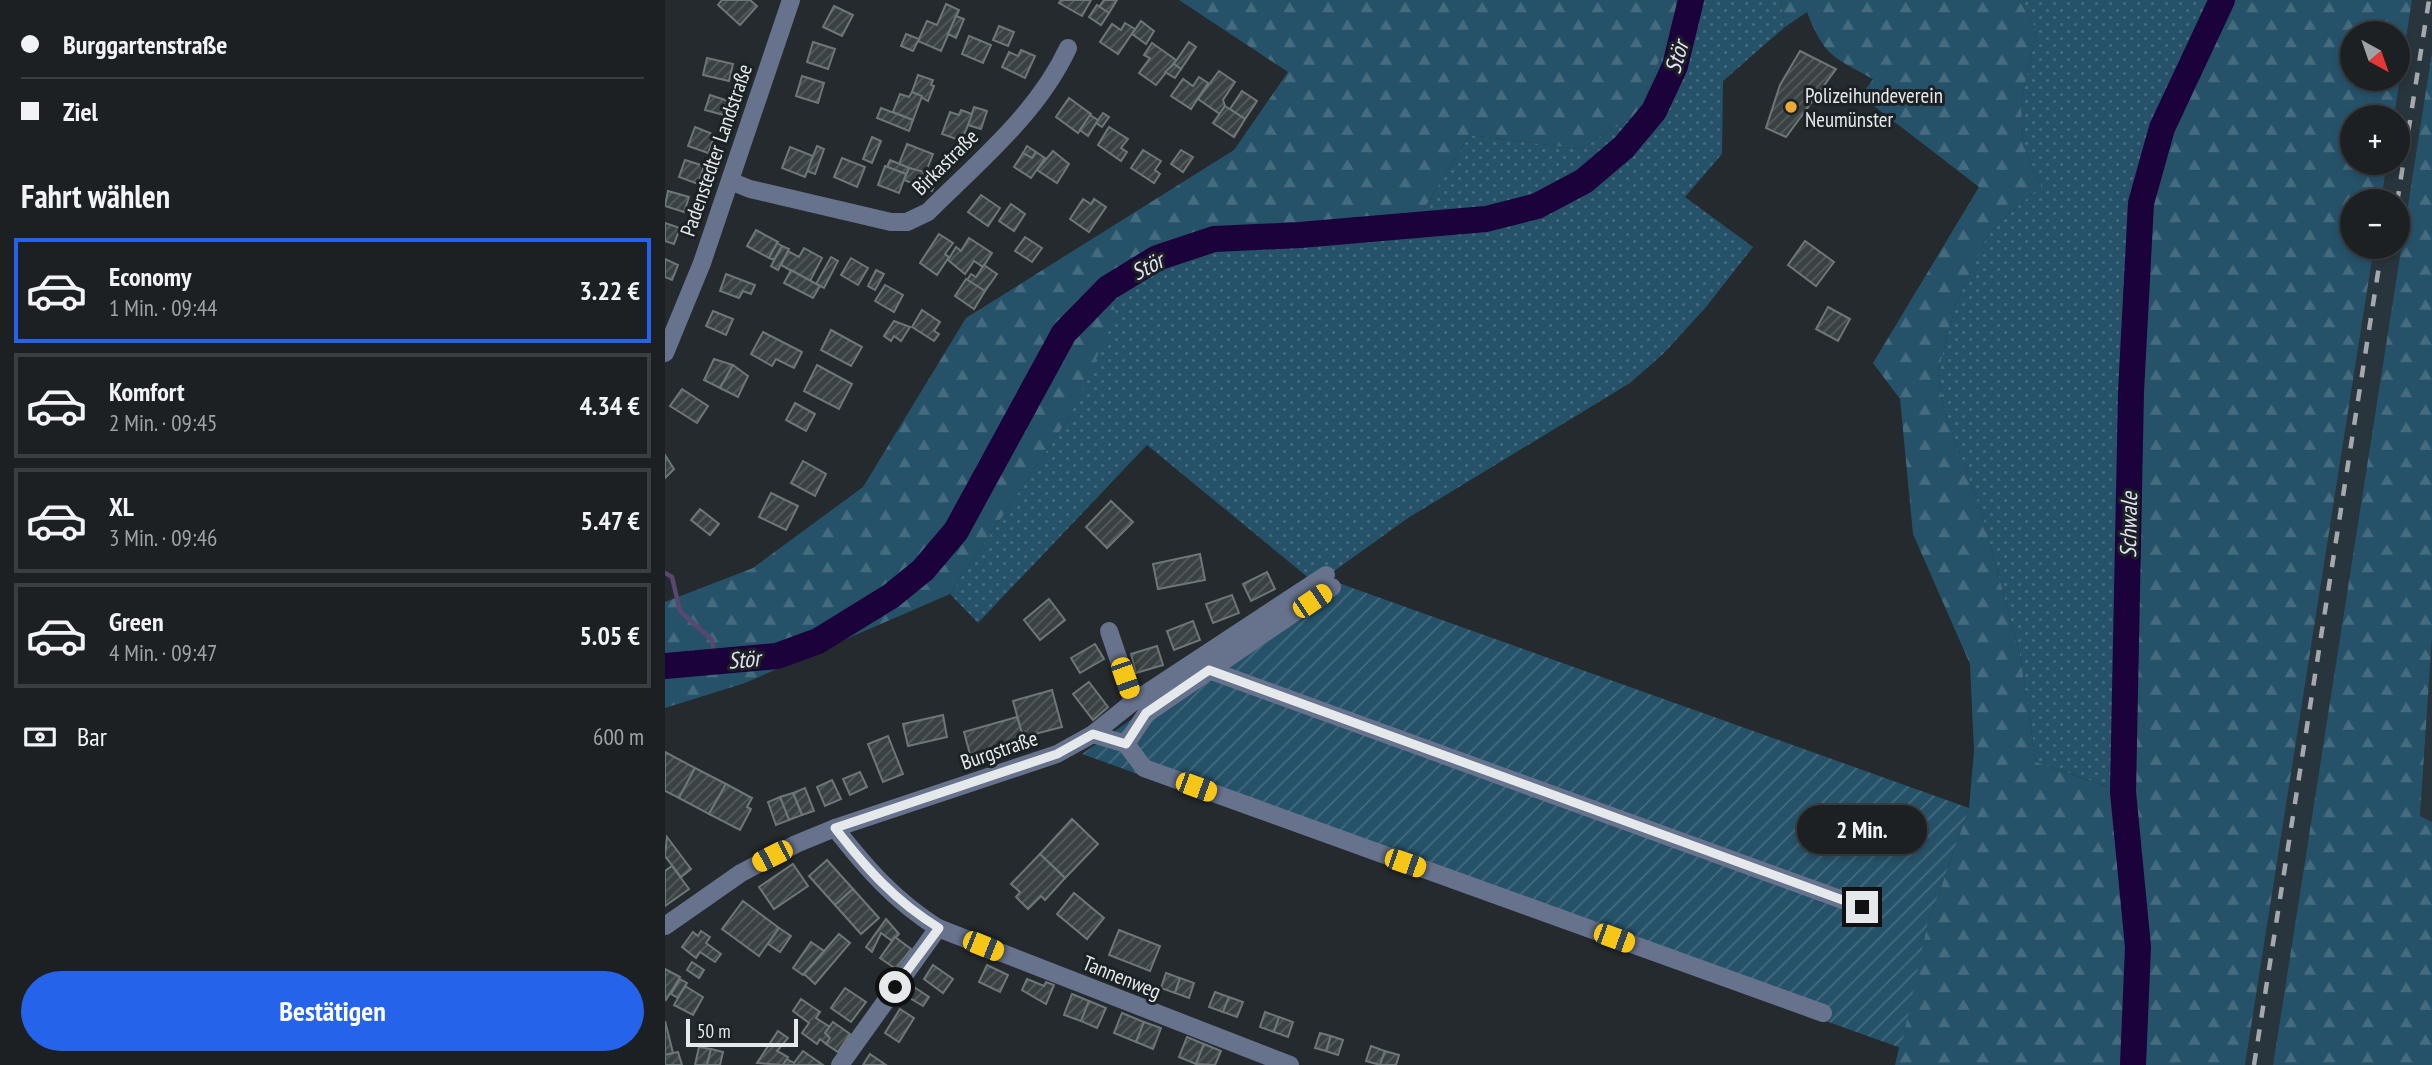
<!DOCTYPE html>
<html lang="de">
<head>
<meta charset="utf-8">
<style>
	body { margin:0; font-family:"PT Sans Narrow",sans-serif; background:#25282a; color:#f1f3f6; height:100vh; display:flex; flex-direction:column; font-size:26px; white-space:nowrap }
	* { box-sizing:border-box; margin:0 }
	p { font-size:23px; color:#a0a3a5 }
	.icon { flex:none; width:38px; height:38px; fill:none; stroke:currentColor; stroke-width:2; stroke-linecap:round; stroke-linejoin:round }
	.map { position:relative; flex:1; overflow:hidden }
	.details { display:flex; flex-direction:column; background:#1c2022; width:665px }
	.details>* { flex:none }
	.hud { display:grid; align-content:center; height:154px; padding:0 21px; background:#1c2022 }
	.needle { width:46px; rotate:140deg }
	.controls { position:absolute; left:1675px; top:21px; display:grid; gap:14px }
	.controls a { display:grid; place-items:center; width:70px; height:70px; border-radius:50%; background:#1c2022; box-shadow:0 4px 10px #0003,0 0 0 2px #3a3e40; font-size:35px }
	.scale { position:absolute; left:21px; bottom:18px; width:112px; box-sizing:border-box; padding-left:7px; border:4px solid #e5e9ec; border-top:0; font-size:19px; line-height:24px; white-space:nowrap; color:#e5e9ec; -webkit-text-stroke:5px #1b2124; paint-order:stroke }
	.end { position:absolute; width:32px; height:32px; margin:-16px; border:9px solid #e5e9ec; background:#111; box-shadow:0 0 0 4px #111 }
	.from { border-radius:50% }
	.bubble { position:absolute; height:49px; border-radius:24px; background:#1c2022; box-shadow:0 4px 10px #0003,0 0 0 2px #3a3e40; font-size:23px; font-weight:700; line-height:49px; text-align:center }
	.car { position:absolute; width:21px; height:42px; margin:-21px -10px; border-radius:9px; box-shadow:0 0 5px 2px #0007; background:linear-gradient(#f5c518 24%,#345 0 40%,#f5c518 0 76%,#345 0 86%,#f5c518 0) }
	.hud b { display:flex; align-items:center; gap:24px; height:66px; font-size:26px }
	.hud b+b { border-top:2px solid #3a3e40 }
	.hud i { width:18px; height:18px; background:#f1f3f6 }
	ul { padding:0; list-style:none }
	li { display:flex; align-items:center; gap:21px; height:105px; margin:0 14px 10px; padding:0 7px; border:4px solid #3a3e40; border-radius:0px }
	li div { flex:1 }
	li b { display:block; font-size:26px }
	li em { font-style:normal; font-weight:700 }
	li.selected { border-color:#2563eb }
	li>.icon { width:63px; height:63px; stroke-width:1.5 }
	h2 { padding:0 21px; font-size:32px; line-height:84px }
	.pay { display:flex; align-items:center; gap:18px; height:77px; padding:0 21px; font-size:26px }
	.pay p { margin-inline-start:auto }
	.cta { display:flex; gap:14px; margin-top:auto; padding:14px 21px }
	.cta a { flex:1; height:80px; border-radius:42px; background:#2563eb; color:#fff; font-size:28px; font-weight:700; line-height:80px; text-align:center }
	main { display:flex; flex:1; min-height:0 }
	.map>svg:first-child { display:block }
	.built { fill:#29353c }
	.grass { fill:url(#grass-dots) }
	.forest { fill:url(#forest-firs); fill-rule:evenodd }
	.garden { fill:url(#garden-furrows) }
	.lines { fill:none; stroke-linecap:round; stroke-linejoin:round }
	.stream { stroke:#58476f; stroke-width:4.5 }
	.river { stroke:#1c023a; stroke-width:26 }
	.building { fill:url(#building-hatch); stroke:#6e7778; stroke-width:2 }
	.minor { stroke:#67728d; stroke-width:18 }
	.rail { stroke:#a5a9ad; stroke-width:4.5; stroke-dasharray:12 12; stroke-linecap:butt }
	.route { stroke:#e5e9ec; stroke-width:9 }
	.poi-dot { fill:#eba939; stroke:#1b2124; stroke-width:2.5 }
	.labels { text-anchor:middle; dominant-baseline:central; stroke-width:6; stroke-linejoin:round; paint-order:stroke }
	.poi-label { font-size:21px; fill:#e5e9ec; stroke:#1b2124; text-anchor:start }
	.street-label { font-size:21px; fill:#e5e9ec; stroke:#1b2124 }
	.water-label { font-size:23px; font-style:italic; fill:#e6e1f4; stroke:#1b2124 }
</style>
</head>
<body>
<main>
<section class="details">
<div class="hud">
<b><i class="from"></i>Burggartenstraße</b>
<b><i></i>Ziel</b>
</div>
<h2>Fahrt wählen</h2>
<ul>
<li class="selected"><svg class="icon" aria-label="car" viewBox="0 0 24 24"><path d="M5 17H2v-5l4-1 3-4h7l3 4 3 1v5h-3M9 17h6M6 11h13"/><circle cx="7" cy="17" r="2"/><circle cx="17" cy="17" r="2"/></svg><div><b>Economy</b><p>1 Min. · 09:44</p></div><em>3.22 €</em></li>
<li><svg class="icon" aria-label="car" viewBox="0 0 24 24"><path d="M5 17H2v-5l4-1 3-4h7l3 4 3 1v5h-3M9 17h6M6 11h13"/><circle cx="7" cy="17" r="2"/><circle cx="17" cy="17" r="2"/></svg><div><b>Komfort</b><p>2 Min. · 09:45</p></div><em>4.34 €</em></li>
<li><svg class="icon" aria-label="car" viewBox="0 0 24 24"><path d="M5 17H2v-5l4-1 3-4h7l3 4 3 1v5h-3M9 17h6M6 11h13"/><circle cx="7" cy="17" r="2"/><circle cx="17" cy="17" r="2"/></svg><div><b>XL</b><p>3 Min. · 09:46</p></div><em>5.47 €</em></li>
<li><svg class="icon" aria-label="car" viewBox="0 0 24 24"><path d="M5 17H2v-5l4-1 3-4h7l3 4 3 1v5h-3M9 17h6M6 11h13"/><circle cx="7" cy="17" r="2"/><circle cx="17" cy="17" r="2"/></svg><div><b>Green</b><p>4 Min. · 09:47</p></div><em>5.05 €</em></li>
</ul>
<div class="pay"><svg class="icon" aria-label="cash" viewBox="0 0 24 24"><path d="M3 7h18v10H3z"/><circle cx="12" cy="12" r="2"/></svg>Bar<p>600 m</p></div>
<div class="cta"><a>Bestätigen</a></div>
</section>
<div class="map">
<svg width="1767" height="1065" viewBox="0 0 1767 1065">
	<defs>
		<pattern id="grass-dots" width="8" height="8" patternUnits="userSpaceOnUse" patternTransform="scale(1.75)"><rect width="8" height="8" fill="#265269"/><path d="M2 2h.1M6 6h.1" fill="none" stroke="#456b7f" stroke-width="1.8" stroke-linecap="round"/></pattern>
		<pattern id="forest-firs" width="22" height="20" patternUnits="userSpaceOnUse" patternTransform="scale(1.75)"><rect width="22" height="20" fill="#265269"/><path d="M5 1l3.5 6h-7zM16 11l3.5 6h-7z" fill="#456b7f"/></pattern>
		<pattern id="garden-furrows" width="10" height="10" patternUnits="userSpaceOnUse" patternTransform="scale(1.75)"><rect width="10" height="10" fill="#265269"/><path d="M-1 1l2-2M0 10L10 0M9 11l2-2" fill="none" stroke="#456b7f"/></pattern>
		<pattern id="building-hatch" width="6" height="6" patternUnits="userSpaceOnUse" patternTransform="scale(1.75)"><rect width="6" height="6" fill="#394142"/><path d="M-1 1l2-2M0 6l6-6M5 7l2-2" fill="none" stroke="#565c5d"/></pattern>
	</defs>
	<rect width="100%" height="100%" fill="#252a2e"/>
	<g class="built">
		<path d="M1747 0H1767V52L1608 1065H1580L1709 247H1732V201H1716L1722 163H1732V117H1729Z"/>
		<path d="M1767 637V822L1755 817Z"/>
	</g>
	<g class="grass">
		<path d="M1015 0H1116L1120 27 1058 81 1057 154 1020 197 1088 247 1041 307 999 353 965 383 743 518 651 584 482 445 313 623 285 594 405 416 443 288 492 258 549 239 636 235 750 223 805 135 915 149 976 112Z"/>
		<path d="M1354 0H1557L1497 128 1476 203 1458 792 1371 762 1355 655 1317 514 1278 407 1273 372 1291 304 1324 232 1376 186 1358 145 1356 100 1372 31Z"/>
	</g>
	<g class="forest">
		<path d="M514 0H1015L976 112 915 149 805 135 750 223 549 239 492 258 443 287 451 315 405 416 285 594 80 683 0 708V602L88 568 198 487 301 318 569 150 623 72Z"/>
		<path d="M1116 0H1354L1372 31 1356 100 1358 145 1376 186 1324 232 1291 304 1273 372 1278 407 1317 514 1355 655 1371 762 1457 792 1466 392 1476 203 1497 128 1557 0H1747L1729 117H1687V163H1722L1716 201H1687V247H1709L1580 1065H1230L1262 926 1304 808 1309 751 1305 664 1248 534 1235 399 1208 363 1314 187 1196 96 1208 79C1167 56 1160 57 1142 12L1120 27ZM1687 33H1732V79H1687Z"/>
		<path d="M1767 52V637L1755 816 1767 822V1065H1608Z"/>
	</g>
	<path class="garden" d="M665 580 1304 808 1262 926 1236 1048 417 754Z"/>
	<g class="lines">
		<path class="stream" d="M0 573 7 577 15 611 47 640 50 663"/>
		<g class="river">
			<path d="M0 666 112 656 153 641 226 596 258 570 291 531 399 333 443 288 492 258 549 239 635 235 821 219 872 206 919 181 959 147 989 111 1010 66 1026 0"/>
			<path d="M1468 1065 1473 947 1458 792 1466 392 1476 203 1497 128 1557 0"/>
		</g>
	</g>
	<g class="building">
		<path d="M57 0H85L92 6 75 25 53 5Z"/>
		<path d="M396 0H426L417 16 394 3Z"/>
		<path d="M439 0H452L444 13 434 7Z"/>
		<path d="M281 4 294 10 276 51 253 41 262 21 272 25Z"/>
		<path d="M432 5 444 13 436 25 424 17Z"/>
		<path d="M169 6 188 15 177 36 158 27Z"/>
		<path d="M291 16 299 19 291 38 283 34Z"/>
		<path d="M476 21 489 31 481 44 467 34Z"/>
		<path d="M460 23 470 29 453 54 435 42 447 24 456 30Z"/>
		<path d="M334 26 349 32 343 46 328 40Z"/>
		<path d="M241 34 254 39 248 51 236 46Z"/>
		<path d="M304 36 326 45 318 63 297 54Z"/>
		<path d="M148 42 170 49 163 69 142 62Z"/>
		<path d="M524 42 531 47 516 69 509 64Z"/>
		<path d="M487 43 511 60 491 85 474 73 485 58 479 55Z"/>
		<path d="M356 50 370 56 360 78 337 67 344 52 353 56Z"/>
		<path d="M1135 51 1171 69 1121 137 1101 128 1115 85Z"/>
		<path d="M42 58 68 64 64 81 38 75Z"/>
		<path d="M509 64 516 69 510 78 500 72Z"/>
		<path d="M554 71 570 82 558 100 560 106 555 114 533 99Z"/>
		<path d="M253 75 268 80 266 85 269 86 263 101 247 92Z"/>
		<path d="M137 76 159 83 153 103 131 96Z"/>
		<path d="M534 77 543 83 526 109 506 96 518 79 528 86Z"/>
		<path d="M577 91 592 101 580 119 565 109Z"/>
		<path d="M247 92 257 96 248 120 228 112 235 94 244 97Z"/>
		<path d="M45 95 63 101 59 115 40 110Z"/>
		<path d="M404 98 426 114 413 133 391 117Z"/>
		<path d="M560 106 580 119 569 137 548 123Z"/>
		<path d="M309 107 322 111 316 129 303 125Z"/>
		<path d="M216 108 248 120 244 131 212 118Z"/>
		<path d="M296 110 307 114 297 141 277 134 285 112 294 115Z"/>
		<path d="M438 113 444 117 437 127 431 123Z"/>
		<path d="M425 115 433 120 423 136 415 130Z"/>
		<path d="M30 127 50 135 43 153 23 146Z"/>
		<path d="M444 127 463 139 456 148 462 152 456 161 433 145Z"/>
		<path d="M207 137 216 141 207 163 198 159Z"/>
		<path d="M242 144 268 154 260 174 234 164Z"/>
		<path d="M152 146 159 149 150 174 142 171Z"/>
		<path d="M362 146 371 152 367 158 358 153Z"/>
		<path d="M125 147 148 156 140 177 117 168Z"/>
		<path d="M478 150 496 161 490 170 495 174 489 183 466 168Z"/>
		<path d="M516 150 528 157 518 172 506 164Z"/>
		<path d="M388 151 404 164 392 183 372 170Z"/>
		<path d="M371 152 380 158 366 178 349 167 358 153 367 158Z"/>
		<path d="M177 158 200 167 192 187 169 177Z"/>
		<path d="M20 160 39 166 33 184 14 177Z"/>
		<path d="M225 160 244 168 241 174 222 167Z"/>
		<path d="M220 166 241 174 234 193 213 185Z"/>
		<path d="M244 168 267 174 272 179 267 191 239 180Z"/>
		<path d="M3 191 24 197 19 212 0 206Z"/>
		<path d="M316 195 335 208 323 226 303 212Z"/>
		<path d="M418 199 426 204 429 199 441 207 424 232 405 219Z"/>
		<path d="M346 204 360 214 349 231 334 221Z"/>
		<path d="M0 223 15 228 9 244 0 241Z"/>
		<path d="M91 230 113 242 104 258 82 246Z"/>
		<path d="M274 234 288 243 280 254 284 257 272 275 255 263Z"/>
		<path d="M360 237 377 248 367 262 350 251Z"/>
		<path d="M304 238 327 253 318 267 309 261 300 274 283 260 291 247 296 251Z"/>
		<path d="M1140 241 1169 262 1151 286 1123 265Z"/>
		<path d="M112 243 117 246 109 260 104 258Z"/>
		<path d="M117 246 124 249 113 270 106 266Z"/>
		<path d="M139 248 157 258 145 281 116 265 123 251 134 257Z"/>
		<path d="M166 257 173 261 159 288 151 284Z"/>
		<path d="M186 258 203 268 193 285 176 275Z"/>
		<path d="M0 259 13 265 7 280 0 277Z"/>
		<path d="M319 265 332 274 320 291 302 280 306 274 311 277Z"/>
		<path d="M126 270 155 286 148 298 119 283Z"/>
		<path d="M211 270 219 274 210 290 203 286Z"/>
		<path d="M61 274 90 285 86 294 78 291 74 298 55 291Z"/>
		<path d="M301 279 320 291 309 309 290 296Z"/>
		<path d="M220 285 238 295 229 312 210 301Z"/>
		<path d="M1163 307 1185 319 1173 341 1151 329Z"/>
		<path d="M257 310 275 322 269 331 274 334 269 341 247 327Z"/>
		<path d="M48 311 68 319 61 335 41 326Z"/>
		<path d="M229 321 245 327 236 341 229 336 226 341 219 336Z"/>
		<path d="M166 330 197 347 186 366 156 350Z"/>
		<path d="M98 332 137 352 129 368 111 359 107 366 86 354Z"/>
		<path d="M49 359 68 365 55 388 39 380Z"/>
		<path d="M68 365 83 376 73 397 55 388Z"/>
		<path d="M152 365 187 384 174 409 139 391Z"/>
		<path d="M17 389 43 406 32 423 5 406Z"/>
		<path d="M130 403 150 414 141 431 121 420Z"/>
		<path d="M0 455 9 469 0 478Z"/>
		<path d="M138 461 161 474 150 496 126 483Z"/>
		<path d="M106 493 133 506 121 530 94 517Z"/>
		<path d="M446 501 468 522 442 548 421 527Z"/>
		<path d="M35 509 54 524 45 535 26 520Z"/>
		<path d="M535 554 540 580 493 589 488 564Z"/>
		<path d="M602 572 610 589 586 601 578 584Z"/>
		<path d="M567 595 574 613 548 623 541 604Z"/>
		<path d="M384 599 400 620 375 640 359 620Z"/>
		<path d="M528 621 535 640 509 650 502 631Z"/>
		<path d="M430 644 439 659 415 673 406 658Z"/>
		<path d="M492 646 498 665 471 673 466 654Z"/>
		<path d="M424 682 443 707 428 720 408 694Z"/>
		<path d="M387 690 397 727 358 737 348 701Z"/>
		<path d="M278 715 282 737 243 746 238 724Z"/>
		<path d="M352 717 360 743 306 758 299 732Z"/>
		<path d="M223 736 238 774 218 782 203 744Z"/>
		<path d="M0 752 30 768 14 798 0 791Z"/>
		<path d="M30 768 61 784 44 814 14 798Z"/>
		<path d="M195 772 202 787 185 795 178 779Z"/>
		<path d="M167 780 176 799 160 806 152 787Z"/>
		<path d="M61 784 87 798 82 807 86 809 75 830 44 814Z"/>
		<path d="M140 788 149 811 137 815 128 793Z"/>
		<path d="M128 793 137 815 124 820 115 797Z"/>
		<path d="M115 797 124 820 111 825 103 802Z"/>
		<path d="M407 819 433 844 400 878 375 854Z"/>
		<path d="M2 837 26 869 16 877 0 856Z"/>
		<path d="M375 854 400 878 380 900 376 896 363 909 351 897 355 892 346 884Z"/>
		<path d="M162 860 188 889 170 905 144 876Z"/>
		<path d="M128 864 143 886 109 909 94 887Z"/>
		<path d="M7 866 24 889 0 906V871Z"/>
		<path d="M188 889 214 918 196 934 170 905Z"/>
		<path d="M409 893 439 918 422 939 392 914Z"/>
		<path d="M78 901 114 928 94 956 57 929Z"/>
		<path d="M221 919 234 934 227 941 216 933 207 952 201 947Z"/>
		<path d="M114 928 126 936 115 952 103 944Z"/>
		<path d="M454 930 495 946 485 971 444 955Z"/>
		<path d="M36 931 45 937 41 943 56 954 50 962 35 952 31 958 17 947 28 932 33 936Z"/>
		<path d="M174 934 185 943 150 984 139 974Z"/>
		<path d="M230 937 246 949 231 969 215 958Z"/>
		<path d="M146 942 159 951 138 975 128 968Z"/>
		<path d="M27 962 39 970 34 978 22 970Z"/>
		<path d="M268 965 288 979 278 993 259 979Z"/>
		<path d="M322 965 343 975 335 992 314 982Z"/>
		<path d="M0 969 15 977 1 1000 0 999Z"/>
		<path d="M501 973 515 978 510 993 496 988Z"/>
		<path d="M515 978 529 983 524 998 510 993Z"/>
		<path d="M15 979 22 983 13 998 6 994Z"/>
		<path d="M362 979 379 986 381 982 389 985 381 1004 357 990Z"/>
		<path d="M20 986 38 997 28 1015 9 1005Z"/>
		<path d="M249 987 264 997 258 1006 243 997Z"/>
		<path d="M180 988 201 1002 186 1022 166 1008Z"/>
		<path d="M550 992 564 997 558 1012 544 1007Z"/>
		<path d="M407 994 424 1001 416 1021 399 1015Z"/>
		<path d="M564 997 578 1002 572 1017 558 1012Z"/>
		<path d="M136 999 155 1012 151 1018 165 1027 160 1033 165 1038 161 1044 155 1039 152 1044 137 1033 144 1023 128 1011Z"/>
		<path d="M424 1001 441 1008 432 1028 416 1021Z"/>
		<path d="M235 1009 249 1018 234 1042 220 1033Z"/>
		<path d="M600 1012 614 1017 609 1032 595 1027Z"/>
		<path d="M457 1013 479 1022 471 1042 449 1033Z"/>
		<path d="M614 1017 628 1022 623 1037 609 1032Z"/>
		<path d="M0 1021 8 1053 0 1055Z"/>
		<path d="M168 1022 185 1034 173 1052 161 1044 165 1038 160 1033Z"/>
		<path d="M479 1022 496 1028 488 1049 471 1042Z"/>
		<path d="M113 1031 123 1038 112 1051 123 1057 118 1065 92 1063Z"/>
		<path d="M655 1033 666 1036 661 1051 650 1048Z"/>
		<path d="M666 1036 678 1040 673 1055 661 1051Z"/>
		<path d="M522 1037 539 1044 531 1064 514 1057Z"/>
		<path d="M539 1044 556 1051 550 1065 531 1064Z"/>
		<path d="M706 1046 720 1051 715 1065 701 1061Z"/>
		<path d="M34 1047 46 1049 42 1065H30Z"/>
		<path d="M46 1049 58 1052 55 1065H42Z"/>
		<path d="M138 1051 158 1065H118L122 1059 129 1063Z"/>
		<path d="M720 1051 734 1055 731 1065H715Z"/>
		<path d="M13 1052 17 1065H0V1055Z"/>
		<path d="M205 1054 221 1065H198Z"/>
	</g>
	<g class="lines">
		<g class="minor">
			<path d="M65 181 85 189 226 222H242L263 212C313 162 373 113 403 48"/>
			<path d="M0 353 37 263 126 0"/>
			<path d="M444 631 468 702"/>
			<path d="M544 670 1197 907"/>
			<path d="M428 734 461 744 481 714 667 587"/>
			<path d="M461 744 479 768 1158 1013"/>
			<path d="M170 828C201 868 230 901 273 928L175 1065"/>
			<path d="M0 926 76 873 131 844 170 828 392 754 428 734 468 702 661 575"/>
			<path d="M273 928 625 1065"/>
		</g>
		<g class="rail">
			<path d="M1732 203 1764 0"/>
			<path d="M1589 1065 1717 247"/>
		</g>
	</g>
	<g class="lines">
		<path class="route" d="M230 987 274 928C230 901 201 868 170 828L392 754 428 734 461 744 481 713 544 670 1197 907"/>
	</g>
	<circle class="poi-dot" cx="1126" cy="107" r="7"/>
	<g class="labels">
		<g class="poi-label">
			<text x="1140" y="95">Polizeihundeverein<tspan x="1140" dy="24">Neumünster</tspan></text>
		</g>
		<g class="street-label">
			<text transform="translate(51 150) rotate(-71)">Padenstedter Landstraße</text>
			<text transform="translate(280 162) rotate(-45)">Birkastraße</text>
			<text transform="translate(334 750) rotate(-19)">Burgstraße</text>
			<text transform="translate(457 977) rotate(22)">Tannenweg</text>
		</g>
		<g class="water-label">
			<text transform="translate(1011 57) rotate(-73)">Stör</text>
			<text transform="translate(482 266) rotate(-28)">Stör</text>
			<text transform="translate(1463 525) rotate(-89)">Schwale</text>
			<text transform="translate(79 659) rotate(-5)">Stör</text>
		</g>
	</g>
</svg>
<div class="controls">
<a><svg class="needle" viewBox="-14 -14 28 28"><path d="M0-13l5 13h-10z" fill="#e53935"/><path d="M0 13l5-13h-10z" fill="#a0a3a5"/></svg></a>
<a>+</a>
<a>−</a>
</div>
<div class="scale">50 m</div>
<i class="end from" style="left:230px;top:987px"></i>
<i class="end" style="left:1197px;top:907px"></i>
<div class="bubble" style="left:1132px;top:805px;width:130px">2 Min.</div>
<i class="car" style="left:647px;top:601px;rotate:56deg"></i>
<i class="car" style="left:460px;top:678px;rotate:161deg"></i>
<i class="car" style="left:531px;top:787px;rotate:110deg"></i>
<i class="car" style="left:107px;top:856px;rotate:243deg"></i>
<i class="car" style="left:740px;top:863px;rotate:109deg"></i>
<i class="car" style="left:949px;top:938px;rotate:110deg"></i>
<i class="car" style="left:318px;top:946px;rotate:112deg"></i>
</div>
</main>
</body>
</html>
